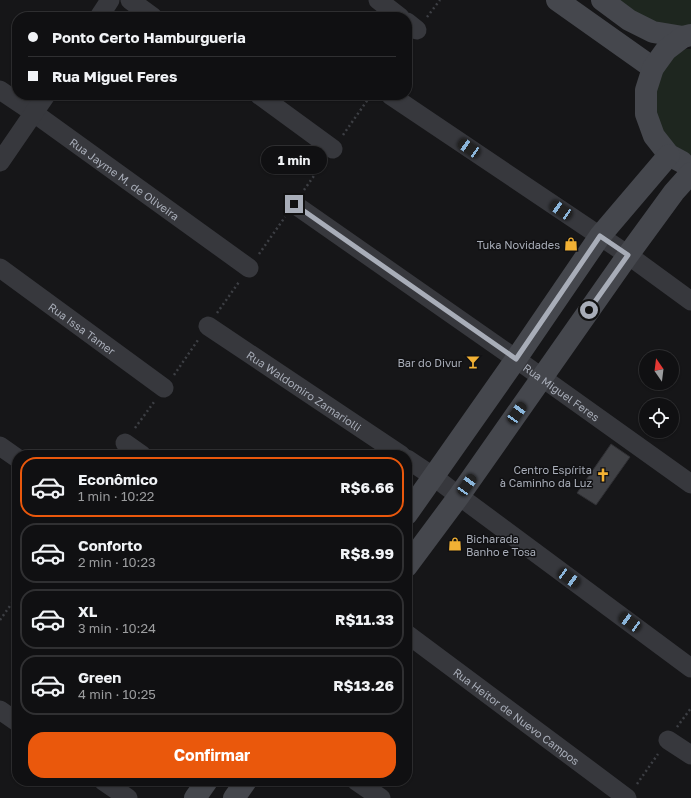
<!DOCTYPE html>
<html lang="pt">
<head>
<meta charset="utf-8">
<style>
	body { margin:0; font-family:"Golos Text",sans-serif; background:#1e1e20; color:#f1f3f6; height:100vh; display:flex; flex-direction:column; font-size:15px; white-space:nowrap }
	* { box-sizing:border-box; margin:0 }
	p { font-size:13px; color:#9c9d9f }
	.icon { flex:none; width:22px; height:22px; fill:none; stroke:currentColor; stroke-width:2; stroke-linecap:round; stroke-linejoin:round }
	.map { position:relative; flex:1; overflow:hidden }
	.sheet { position:absolute; left:12px; top:450px; width:400px; height:336px; display:flex; flex-direction:column; background:#101012; border-radius:16px; box-shadow:0 1px 3px #0004,0 0 0 1px #303032 }
	.sheet>* { flex:none }
	.top-card { position:absolute; left:12px; top:12px; width:400px; height:88px; border-radius:16px; box-shadow:0 1px 3px #0004,0 0 0 1px #303032; display:grid; align-content:center; height:88px; padding:0 16px; background:#101012 }
	.needle { width:26px; rotate:346deg }
	.buttons { position:absolute; left:639px; top:350px; display:grid; gap:8px }
	.buttons a { display:grid; place-items:center; width:40px; height:40px; border-radius:50%; background:#101012; box-shadow:0 1px 3px #0004,0 0 0 1px #303032; font-size:20px }
	.end { position:absolute; width:18px; height:18px; margin:-9px; border:5px solid #a8adb8; background:#111; box-shadow:0 0 0 2px #111 }
	.from { border-radius:50% }
	.bubble { position:absolute; height:28px; border-radius:14px; background:#101012; box-shadow:0 1px 3px #0004,0 0 0 1px #303032; font-size:13px; font-weight:700; line-height:28px; text-align:center }
	.car { position:absolute; width:12px; height:24px; margin:-12px -6px; border-radius:5px; box-shadow:0 0 3px 1px #0007; background:linear-gradient(#222 24%,#8ab4d8 0 40%,#222 0 76%,#8ab4d8 0 86%,#222 0) }
	.top-card b { display:flex; align-items:center; gap:14px; height:38px; font-size:15px }
	.top-card b+b { border-top:1px solid #303032 }
	.top-card i { width:10px; height:10px; background:#f1f3f6 }
	ul { padding:7px 0 0; list-style:none }
	li { display:flex; align-items:center; gap:12px; height:60px; margin:0 8px 6px; padding:0 8px; border:2px solid #303032; border-radius:16px }
	li div { flex:1 }
	li b { display:block; font-size:15px }
	li em { font-style:normal; font-weight:700 }
	li.selected { border-color:#ea580c }
	li>.icon { width:36px; height:36px; stroke-width:1.5 }
	.action { display:flex; gap:8px; margin-top:auto; padding:8px 16px }
	.action a { flex:1; height:46px; border-radius:16px; background:#ea580c; color:#fff; font-size:16px; font-weight:700; line-height:46px; text-align:center }
	.map>svg:first-child { display:block }
	.green { fill:#1e261f }
	.building { fill:#404145; stroke:#303034 }
	.lines { fill:none; stroke-linecap:round; stroke-linejoin:round }
	.path { stroke:#3d3f44; stroke-width:2.5; stroke-dasharray:2 3; stroke-linecap:butt }
	.street { stroke:#37383d; stroke-width:19 }
	.secondary { stroke:#45474d; stroke-width:22 }
	.route { stroke:#a8adb8; stroke-width:5 }
	.labels { text-anchor:middle; dominant-baseline:central; stroke-width:3; stroke-linejoin:round; paint-order:stroke }
	.street-label { font-size:11px; fill:#a8adb8; stroke:#111113 }
	.poi-label { font-size:11px; fill:#a8adb8; stroke:#111113; text-anchor:end }
</style>
</head>
<body>
<div class="map">
<svg width="691" height="798" viewBox="0 0 691 798">
	<rect width="100%" height="100%" fill="#161618"/>
	<g class="green">
		<path d="M612 0H691V26L651 28Z"/>
		<path d="M686 49H691V155L679 152 651 120 654 78 667 60Z"/>
	</g>
	<path class="building" d="M611 444 630 457 596 505 577 493Z"/>
	<g class="lines">
		<g class="path">
			<path d="M427 17 440 0"/>
			<path d="M343 135 371 95"/>
			<path d="M304 190 323 163"/>
			<path d="M259 254 285 217"/>
			<path d="M217 313 239 282"/>
			<path d="M174 375 198 340"/>
			<path d="M135 428 154 402"/>
			<path d="M0 620 17 596"/>
			<path d="M677 727 691 708"/>
			<path d="M637 784 658 754"/>
		</g>
		<g class="street">
			<path d="M130 0 153 17"/>
			<path d="M378 0 400 17"/>
			<path d="M99 17 110 0"/>
			<path d="M407 22 417 30"/>
			<path id="s1" d="M0 90 34 113 249 268"/>
			<path d="M259 95 333 149"/>
			<path d="M390 95 628 255 691 301"/>
			<path d="M0 162 46 95"/>
			<path id="s2" d="M294 204 516 359 691 484"/>
			<path id="s3" d="M0 268 164 388"/>
			<path id="s4" d="M208 326 401 455"/>
			<path d="M125 443 142 455"/>
			<path d="M0 446 17 458"/>
			<path d="M407 459 434 477 459 496 691 668"/>
			<path id="s5" d="M407 634 627 798"/>
			<path d="M0 710 17 722"/>
			<path d="M668 740 691 755"/>
			<path d="M103 781 128 798"/>
			<path d="M356 781 381 798"/>
		</g>
		<g class="secondary">
			<path d="M557 0 653 68"/>
			<path d="M602 0 629 20 653 32 683 37"/>
			<path d="M682 162 669 155 654 136 646 114V90L653 68 666 50 683 37 691 35"/>
			<path d="M407 514 516 359 600 236 669 155"/>
			<path d="M407 566 459 496 628 255 674 192 691 173"/>
			<path d="M195 798 207 781"/>
			<path d="M234 798 246 781"/>
		</g>
	</g>
	<g class="lines">
		<path class="route" d="M294 204 516 359 600 236 628 255 589 310"/>
	</g>
	<defs>
		<g id="shop-bare" transform="scale(1.08)"><path d="M-5-2.5h2.3a2.7 3.5 0 0 1 5.4 0H5L5.5 6h-11ZM-1.5-2.5h3a1.5 2.3 0 0 0-3 0Z" fill="#f2b134" stroke="#111113" stroke-width="2.5" paint-order="stroke"/></g>
		<g id="bar-bare" transform="scale(1.08)"><path d="M-6-5H6L.8 .8V4.5H3.5V6h-7V4.5H-.8V.8Z" fill="#f2b134" stroke="#111113" stroke-width="2.5" paint-order="stroke"/></g>
		<g id="church-bare" transform="scale(1.08)"><path d="M-1.2-6h2.4v3.5h3.3v2.4h-3.3V6h-2.4V-.1h-3.3v-2.4h3.3Z" fill="#f2b134" stroke="#111113" stroke-width="2.5" paint-order="stroke"/></g>
	</defs>
	<g fill-rule="evenodd">
		<use href="#shop-bare" x="571" y="244"/>
		<use href="#bar-bare" x="473" y="362"/>
		<use href="#church-bare" x="603" y="475"/>
		<use href="#shop-bare" x="455" y="544"/>
	</g>
	<g class="labels">
		<g class="street-label">
			<text stroke="none"><textPath href="#s1" startOffset="153">Rua Jayme M. de Oliveira</textPath></text>
			<text stroke="none"><textPath href="#s3" startOffset="102">Rua Issa Tamer</textPath></text>
			<text stroke="none"><textPath href="#s4" startOffset="116">Rua Waldomiro Zamariolli</textPath></text>
			<text stroke="none"><textPath href="#s2" startOffset="327">Rua Miguel Feres</textPath></text>
			<text stroke="none"><textPath href="#s5" startOffset="137">Rua Heitor de Nuevo Campos</textPath></text>
		</g>
		<g class="poi-label">
			<text x="560" y="244">Tuka Novidades</text>
			<text x="462" y="362">Bar do Divur</text>
			<text x="592" y="469">Centro Espírita<tspan x="592" dy="13">à Caminho da Luz</tspan></text>
			<text x="466" y="538" text-anchor="start">Bicharada<tspan x="466" dy="13">Banho e Tosa</tspan></text>
		</g>
	</g>
</svg>
<div class="buttons">
<a><svg class="needle" viewBox="-14 -14 28 28"><path d="M0-13l5 13h-10z" fill="#e53935"/><path d="M0 13l5-13h-10z" fill="#9c9d9f"/></svg></a>
<a><svg class="icon" aria-label="locate" viewBox="0 0 24 24"><circle cx="12" cy="12" r="6"/><path d="M12 2v4M12 18v4M2 12h4M18 12h4"/></svg></a>
</div>
<i class="end from" style="left:589px;top:310px"></i>
<i class="end" style="left:294px;top:204px"></i>
<div class="bubble" style="left:261px;top:146px;width:66px">1 min</div>
<i class="car" style="left:469px;top:148px;rotate:304deg"></i>
<i class="car" style="left:561px;top:210px;rotate:304deg"></i>
<i class="car" style="left:517px;top:413px;rotate:35deg"></i>
<i class="car" style="left:467px;top:485px;rotate:35deg"></i>
<i class="car" style="left:569px;top:578px;rotate:126deg"></i>
<i class="car" style="left:630px;top:622px;rotate:306deg"></i>
<div class="top-card">
<b><i class="from"></i>Ponto Certo Hamburgueria</b>
<b><i></i>Rua Miguel Feres</b>
</div>
<section class="sheet">
<ul>
<li class="selected"><svg class="icon" aria-label="car" viewBox="0 0 24 24"><path d="M5 17H2v-5l4-1 3-4h7l3 4 3 1v5h-3M9 17h6M6 11h13"/><circle cx="7" cy="17" r="2"/><circle cx="17" cy="17" r="2"/></svg><div><b>Econômico</b><p>1 min · 10:22</p></div><em>R$6.66</em></li>
<li><svg class="icon" aria-label="car" viewBox="0 0 24 24"><path d="M5 17H2v-5l4-1 3-4h7l3 4 3 1v5h-3M9 17h6M6 11h13"/><circle cx="7" cy="17" r="2"/><circle cx="17" cy="17" r="2"/></svg><div><b>Conforto</b><p>2 min · 10:23</p></div><em>R$8.99</em></li>
<li><svg class="icon" aria-label="car" viewBox="0 0 24 24"><path d="M5 17H2v-5l4-1 3-4h7l3 4 3 1v5h-3M9 17h6M6 11h13"/><circle cx="7" cy="17" r="2"/><circle cx="17" cy="17" r="2"/></svg><div><b>XL</b><p>3 min · 10:24</p></div><em>R$11.33</em></li>
<li><svg class="icon" aria-label="car" viewBox="0 0 24 24"><path d="M5 17H2v-5l4-1 3-4h7l3 4 3 1v5h-3M9 17h6M6 11h13"/><circle cx="7" cy="17" r="2"/><circle cx="17" cy="17" r="2"/></svg><div><b>Green</b><p>4 min · 10:25</p></div><em>R$13.26</em></li>
</ul>
<div class="action"><a>Confirmar</a></div>
</section>
</div>
</body>
</html>
